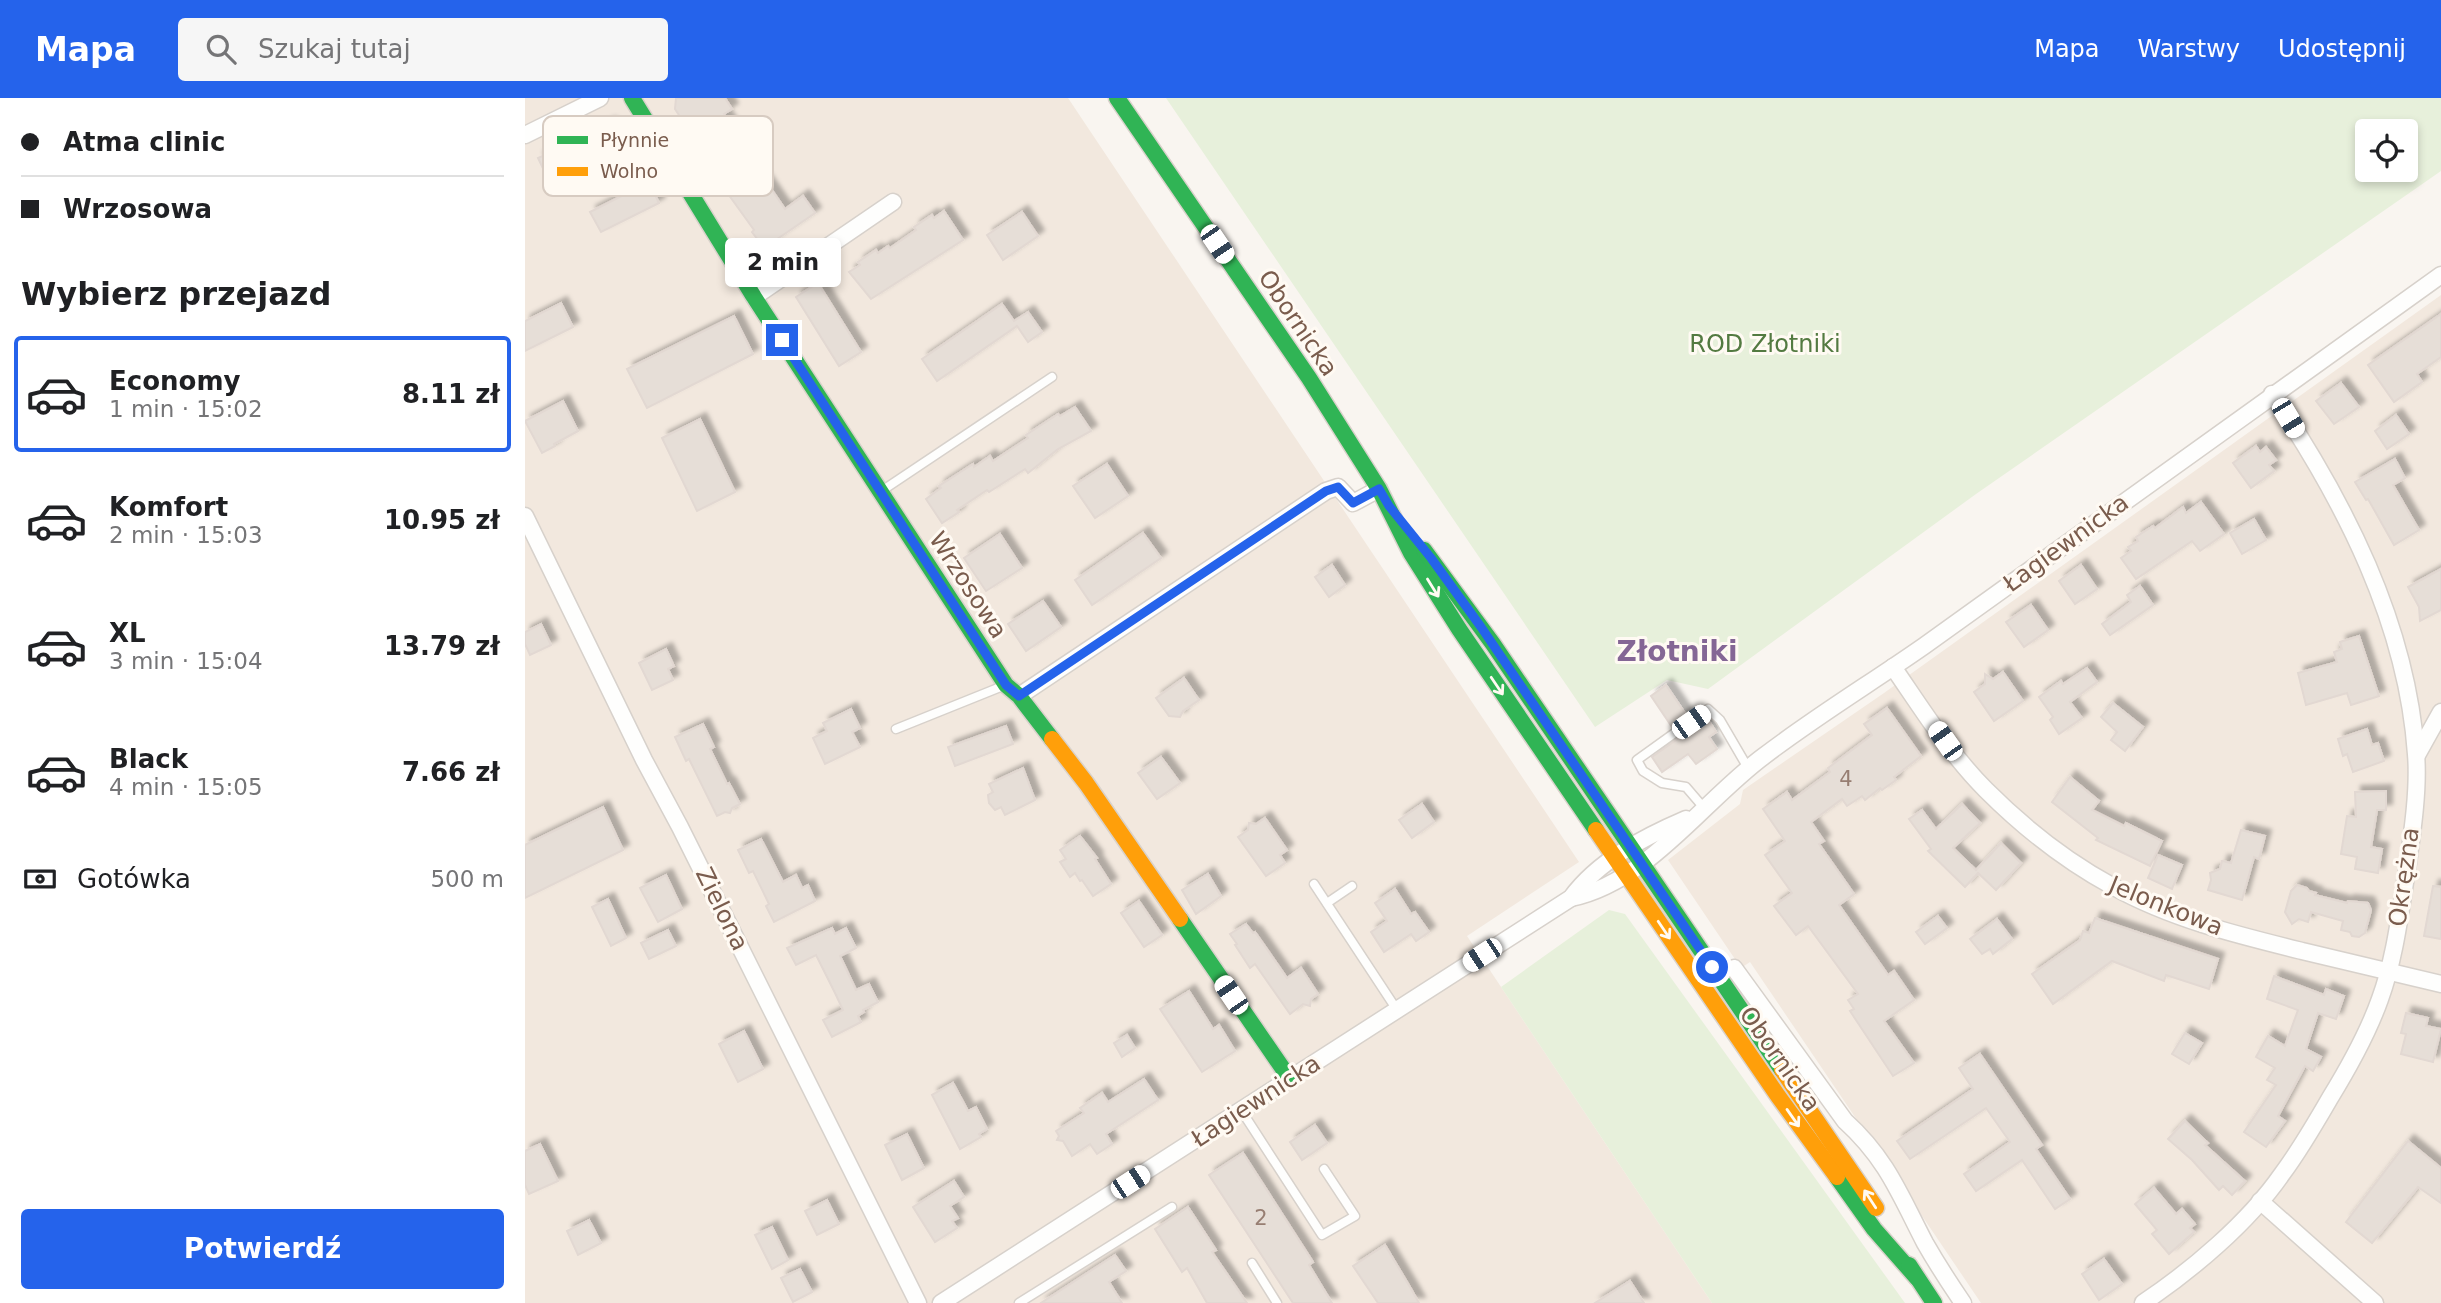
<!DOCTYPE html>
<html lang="pl">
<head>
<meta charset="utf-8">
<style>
	body { margin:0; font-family:"DejaVu Sans",sans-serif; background:#f6f6f6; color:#202124; height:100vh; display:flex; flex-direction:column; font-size:26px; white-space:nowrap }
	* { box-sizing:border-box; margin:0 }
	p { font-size:23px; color:#757577 }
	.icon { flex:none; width:38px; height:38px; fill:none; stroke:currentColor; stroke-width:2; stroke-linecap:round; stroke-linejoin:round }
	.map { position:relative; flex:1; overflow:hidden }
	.drawer { display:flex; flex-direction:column; background:#fff; width:525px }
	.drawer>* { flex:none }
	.banner { display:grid; align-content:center; height:154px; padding:0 21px; background:#fff }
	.controls { position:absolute; left:1830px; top:21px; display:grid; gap:14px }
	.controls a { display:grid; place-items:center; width:63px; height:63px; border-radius:7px; background:#fff; box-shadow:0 4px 10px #0003; font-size:35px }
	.end { position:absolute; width:32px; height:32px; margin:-16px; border:9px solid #2563eb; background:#fff; box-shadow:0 0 0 4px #fff }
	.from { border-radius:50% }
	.bubble { position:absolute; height:49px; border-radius:7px; background:#fff; box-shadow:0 4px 10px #0003; font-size:23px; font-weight:800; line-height:49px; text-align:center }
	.car { position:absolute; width:21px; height:42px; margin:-21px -10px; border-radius:9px; box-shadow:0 0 5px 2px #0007; background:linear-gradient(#fff 24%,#345 0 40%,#fff 0 76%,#345 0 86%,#fff 0) }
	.banner b { display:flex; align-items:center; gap:24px; height:66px; font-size:26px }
	.banner b+b { border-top:2px solid #e0e0e0 }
	.banner i { width:18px; height:18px; background:#202124 }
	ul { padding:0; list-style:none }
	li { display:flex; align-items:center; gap:21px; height:116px; margin:0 14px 10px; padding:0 7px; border:4px solid transparent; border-radius:7px }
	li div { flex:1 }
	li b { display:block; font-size:26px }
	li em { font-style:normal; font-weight:800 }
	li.active { border-color:#2563eb }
	li>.icon { width:63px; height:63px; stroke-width:1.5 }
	h2 { padding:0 21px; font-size:32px; line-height:84px }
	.pay { display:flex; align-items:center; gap:18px; height:77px; padding:0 21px; font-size:26px }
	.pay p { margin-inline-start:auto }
	.cta { display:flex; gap:14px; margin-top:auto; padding:14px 21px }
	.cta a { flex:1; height:80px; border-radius:7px; background:#2563eb; color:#fff; font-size:28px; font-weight:800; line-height:80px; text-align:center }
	header { display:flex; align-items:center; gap:42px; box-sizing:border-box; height:98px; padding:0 35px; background:#2563eb; color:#fff }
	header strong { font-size:33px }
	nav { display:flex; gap:38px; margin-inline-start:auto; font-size:24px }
	.search { width:490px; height:63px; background:#f6f6f6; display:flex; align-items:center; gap:18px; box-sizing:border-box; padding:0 24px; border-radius:7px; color:#757577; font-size:26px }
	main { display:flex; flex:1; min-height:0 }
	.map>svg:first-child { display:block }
	.residential { fill:#f2e8de }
	.green { fill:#e7f0db; fill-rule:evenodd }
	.building { fill:#e6ded7; stroke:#e2d8d2; stroke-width:2; filter:url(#shadow) }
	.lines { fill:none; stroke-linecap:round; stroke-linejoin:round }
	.lane-casing { stroke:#d7d1cb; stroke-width:11 }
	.street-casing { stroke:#d7d1cb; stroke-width:19 }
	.fast-casing { stroke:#d9d2cb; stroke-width:19 }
	.slow-casing { stroke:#d9d2cb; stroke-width:19 }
	.lane { stroke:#fefefd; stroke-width:8 }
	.street { stroke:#fefefd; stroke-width:16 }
	.fast { stroke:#30b455; stroke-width:16 }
	.slow { stroke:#ff9f0a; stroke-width:16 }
	.oneway { stroke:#fffaf3 }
	.route { stroke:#2563eb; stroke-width:9 }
	.labels { text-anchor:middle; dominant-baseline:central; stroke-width:6; stroke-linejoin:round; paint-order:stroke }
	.number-label { font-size:21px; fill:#977e72 }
	.street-label { font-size:24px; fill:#7a5c4d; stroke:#fffaf3 }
	.park-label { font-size:24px; fill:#537a41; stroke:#fffaf3 }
	.quarter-label { font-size:28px; font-weight:bold; fill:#846695; stroke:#fffaf3 }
	.key { fill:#fffaf3; stroke:#d7cbc1; stroke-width:2 }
	.key-label { font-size:19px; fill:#7a5c4d }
</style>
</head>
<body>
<header>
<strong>Mapa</strong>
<div class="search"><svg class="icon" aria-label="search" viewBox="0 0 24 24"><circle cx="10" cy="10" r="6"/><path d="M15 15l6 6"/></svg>Szukaj tutaj</div>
<nav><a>Mapa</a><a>Warstwy</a><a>Udostępnij</a></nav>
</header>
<main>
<section class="drawer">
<div class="banner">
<b><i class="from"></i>Atma clinic</b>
<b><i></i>Wrzosowa</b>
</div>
<h2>Wybierz przejazd</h2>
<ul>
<li class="active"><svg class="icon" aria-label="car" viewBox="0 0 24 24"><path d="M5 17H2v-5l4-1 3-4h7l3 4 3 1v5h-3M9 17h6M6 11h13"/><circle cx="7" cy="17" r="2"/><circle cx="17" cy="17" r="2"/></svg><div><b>Economy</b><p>1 min · 15:02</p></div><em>8.11 zł</em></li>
<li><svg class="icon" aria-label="car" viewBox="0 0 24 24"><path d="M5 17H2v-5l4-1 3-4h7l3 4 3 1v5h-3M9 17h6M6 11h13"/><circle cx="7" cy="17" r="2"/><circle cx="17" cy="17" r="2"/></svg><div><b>Komfort</b><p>2 min · 15:03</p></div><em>10.95 zł</em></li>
<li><svg class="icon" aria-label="car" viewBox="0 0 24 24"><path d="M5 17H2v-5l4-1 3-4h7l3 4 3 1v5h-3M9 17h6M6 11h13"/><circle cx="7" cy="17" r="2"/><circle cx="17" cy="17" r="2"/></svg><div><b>XL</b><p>3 min · 15:04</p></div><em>13.79 zł</em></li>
<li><svg class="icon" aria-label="car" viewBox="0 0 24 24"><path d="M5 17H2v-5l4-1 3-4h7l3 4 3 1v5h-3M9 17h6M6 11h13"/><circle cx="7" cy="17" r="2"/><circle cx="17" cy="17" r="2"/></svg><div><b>Black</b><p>4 min · 15:05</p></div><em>7.66 zł</em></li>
</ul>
<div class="pay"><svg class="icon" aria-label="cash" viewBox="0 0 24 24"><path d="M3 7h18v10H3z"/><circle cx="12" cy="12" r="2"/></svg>Gotówka<p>500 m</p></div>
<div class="cta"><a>Potwierdź</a></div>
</section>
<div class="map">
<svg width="1916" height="1205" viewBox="0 0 1916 1205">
	<defs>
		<filter id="shadow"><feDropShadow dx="6" dy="-6" stdDeviation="2" flood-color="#0004"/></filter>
	</defs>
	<rect width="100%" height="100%" fill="#f9f5f0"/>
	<g class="residential">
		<path d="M0 0H543L1054 764 942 838 1187 1205H0Z"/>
		<path d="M1916 197V1205H1456L1225 864 1216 870 1143 762 1215 706 1218 692 1359 595Z"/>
	</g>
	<g class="green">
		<path d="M641 0H1916V73L1451 396 1183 591 1142 582 1070 629ZM1881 33V72H1843V33Z"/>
		<path d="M1084 812 1100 816 1380 1205H1187L976 889Z"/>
	</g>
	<g class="building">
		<path d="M151 0H200L207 11 199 16 209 31 191 43 189 50 172 45 150 11Z"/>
		<path d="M85 25 95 46 80 53 81 56 41 76 40 73 23 81 13 60 36 50 34 47Z"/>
		<path d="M225 60 260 111 278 98 290 115 239 150 227 134 229 132 193 82Z"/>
		<path d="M124 84 134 105 76 134 65 114Z"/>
		<path d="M419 113 438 142 346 201 324 174 335 167 333 164 351 152 353 155 363 148 365 150 391 132 389 129 407 117 409 120Z"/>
		<path d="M497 114 513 138 478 162 462 137Z"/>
		<path d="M293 185 336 254 314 268 271 199Z"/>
		<path d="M36 205 48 229 0 253V223Z"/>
		<path d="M477 206 489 223 503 214 517 234 503 244 492 228 412 283 397 261Z"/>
		<path d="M1916 216V259L1892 276 1897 284 1869 304 1843 267Z"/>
		<path d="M209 218 228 256 122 310 102 271Z"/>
		<path d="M1816 285 1834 309 1809 326 1791 303Z"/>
		<path d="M38 303 53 333 29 346 30 348 17 355 0 323Z"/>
		<path d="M550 309 566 333 533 351 503 375 500 371 464 394 462 392 432 412 434 414 417 425 401 401 416 390 414 388 448 366 449 369 465 358 468 363 503 340 501 337 533 316 535 318Z"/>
		<path d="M1871 317 1884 336 1862 351 1850 333Z"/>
		<path d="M175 321 210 394 172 413 137 340Z"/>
		<path d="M1731 348 1735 354 1741 349 1751 362 1744 367 1749 373 1726 390 1708 365Z"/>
		<path d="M1870 361 1880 380 1868 387 1894 432 1869 447 1843 401 1841 402 1830 384Z"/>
		<path d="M582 366 603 398 570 420 548 388Z"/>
		<path d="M1676 404 1699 436 1675 453 1667 443 1611 481 1596 460 1606 453 1603 449 1613 443 1611 439 1628 428 1630 430 1658 409 1661 415Z"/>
		<path d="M1729 421 1741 442 1717 456 1705 435Z"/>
		<path d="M618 435 636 460 567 507 550 482Z"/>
		<path d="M475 436 497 470 461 493 439 460Z"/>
		<path d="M807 467 820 487 804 499 790 479Z"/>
		<path d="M1556 467 1572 491 1550 506 1534 483Z"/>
		<path d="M1916 471V512L1895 523 1894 509 1883 489Z"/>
		<path d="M1615 488 1628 507 1585 537 1577 526 1606 504 1602 497Z"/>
		<path d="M518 503 536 529 501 553 483 526Z"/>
		<path d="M1506 507 1523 532 1499 549 1481 524Z"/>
		<path d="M16 526 26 547 5 557 0 546V534Z"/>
		<path d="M1834 538 1854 598 1826 607 1822 595 1781 607 1773 575 1812 564 1809 554 1817 551 1815 544Z"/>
		<path d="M141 551 149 568 143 571 148 582 127 592 114 565Z"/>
		<path d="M1562 570 1572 584 1545 604 1557 620 1534 636 1525 622 1528 619 1514 599 1536 583 1538 586Z"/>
		<path d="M1478 574 1498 603 1469 623 1449 594 1460 586V576L1468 581Z"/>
		<path d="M659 580 674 602 658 613 655 619 644 618 631 600Z"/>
		<path d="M1141 587 1162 618 1147 629 1126 598Z"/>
		<path d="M1588 605 1618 629 1600 653 1586 642 1592 634 1576 619Z"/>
		<path d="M1362 610 1396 658 1369 679 1371 682 1357 692 1355 690 1340 702 1337 698 1322 708 1317 701 1286 724 1299 743 1294 746 1329 796 1314 807 1363 877 1369 873 1389 902 1359 923 1389 965 1368 978 1325 913 1329 911 1323 902 1333 896 1283 828 1271 837 1249 808 1267 795 1240 757 1260 743 1238 711 1262 694 1267 702 1305 674 1303 670 1347 637 1339 626Z"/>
		<path d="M326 611 335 630 327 634 335 649 300 666 288 640 302 633 298 625Z"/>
		<path d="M1182 620 1191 634 1184 639 1192 651 1171 666 1163 656 1137 674 1127 659Z"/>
		<path d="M178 626 189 649 185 651 202 686 204 685 215 706 207 710 205 715 200 714 192 718 164 661 161 663 150 639Z"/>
		<path d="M481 628 488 646 430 668 423 649Z"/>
		<path d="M1842 631 1847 647 1853 645 1859 663 1828 674 1822 656 1818 658 1813 641Z"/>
		<path d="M636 659 655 685 632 701 613 675Z"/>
		<path d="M498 670 510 702 480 717 476 709 470 712 464 705 463 697 468 694 464 686Z"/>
		<path d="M1545 679 1574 703 1567 712 1599 728 1601 725 1637 743 1625 768 1571 742 1573 740 1527 704Z"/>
		<path d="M1861 693V712H1852L1846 749 1857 751 1853 775 1830 771 1832 759 1816 756 1822 718 1831 719 1830 694Z"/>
		<path d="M897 706 909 724 887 740 874 722Z"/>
		<path d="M1437 706 1455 725 1428 750 1451 772 1476 745 1496 765 1471 792 1453 775 1440 789 1403 753 1406 751 1384 721 1397 712 1411 731Z"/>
		<path d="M78 709 98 752 0 800V747Z"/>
		<path d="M740 720 762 752 755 757 760 765 741 778 713 739 723 732 724 725 731 726Z"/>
		<path d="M1716 732 1740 738 1734 761 1729 759 1717 802 1683 792 1686 782 1685 775 1695 771 1697 763 1706 765Z"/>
		<path d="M555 738 572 760 570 761 586 786 568 798 557 782 555 783 550 775 545 779 535 764 541 761 535 752Z"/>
		<path d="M236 741 258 784 271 777 277 790 283 787 290 803 249 824 241 808 244 806 228 773 224 775 213 752Z"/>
		<path d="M1633 757 1657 767 1647 791 1623 780Z"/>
		<path d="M683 776 696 798 671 816 657 792Z"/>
		<path d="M141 777 157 811 133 824 115 790Z"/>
		<path d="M1772 787 1782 790 1784 793 1791 795 1790 797 1822 805 1823 803 1843 805 1846 812 1840 835 1834 839 1827 838 1825 834 1816 832 1818 823 1786 814 1783 824 1774 821 1767 826 1760 814 1766 793Z"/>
		<path d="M1908 788 1916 789V841L1899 838Z"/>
		<path d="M870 791 886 816 890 814 904 834 891 843 886 836 859 854 846 834 862 823 850 805Z"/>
		<path d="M83 801 101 840 86 848 67 809Z"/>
		<path d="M614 803 637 837 619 849 596 815Z"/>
		<path d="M1413 818 1422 830 1400 846 1391 834Z"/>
		<path d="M1570 820 1693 861 1684 891 1641 877 1639 883 1587 863 1528 906 1507 876 1555 842 1558 833 1564 835Z"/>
		<path d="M1472 821 1487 841 1468 856 1465 851 1457 856 1445 841Z"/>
		<path d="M721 826 728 835 730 834 762 880 776 870 793 896 786 901 785 908 778 906 765 916 730 866 725 870 710 847 712 846 705 836Z"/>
		<path d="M307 830 310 836 321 830 331 850 315 858 331 892 344 886 353 904 338 912 339 914 333 918 336 924 307 939 298 922 318 912 310 895 291 857 271 867 262 850Z"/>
		<path d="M143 832 151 848 124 861 116 845Z"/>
		<path d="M1749 878 1799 897 1801 891 1819 898 1811 921 1793 915 1781 951 1796 959 1788 973 1780 968 1753 1018 1760 1023 1741 1049 1719 1034 1751 987 1742 982 1750 970 1731 959 1743 938 1760 948 1773 912 1742 901Z"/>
		<path d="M664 893 688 931 694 927 710 953 677 974 635 911Z"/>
		<path d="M1881 915 1903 920 1901 928 1916 931 1908 964 1876 956 1881 936 1876 935Z"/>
		<path d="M219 933 238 971 213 984 194 946Z"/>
		<path d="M1660 935 1677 945 1664 966 1647 956Z"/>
		<path d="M602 937 610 950 597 959 589 945Z"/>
		<path d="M1455 956 1517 1047 1511 1051 1545 1101 1530 1111 1497 1062 1451 1093 1439 1076 1485 1044 1461 1010 1385 1061 1372 1043 1448 991 1434 970Z"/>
		<path d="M619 981 633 1002 581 1036 587 1046 572 1056 565 1046 547 1058 538 1043 532 1042 534 1038 531 1033 559 1015 555 1010 577 995 583 1004Z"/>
		<path d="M428 985 443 1013 451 1009 462 1031 454 1036 456 1039 435 1051 407 997Z"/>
		<path d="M1660 1023 1683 1045 1680 1047 1720 1083 1707 1097 1698 1088 1694 1092 1667 1062 1643 1041Z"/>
		<path d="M790 1027 802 1045 777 1062 765 1044Z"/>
		<path d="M382 1036 399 1070 377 1082 360 1047Z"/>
		<path d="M1883 1043 1916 1070V1105L1893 1089 1847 1145 1821 1124Z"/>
		<path d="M15 1046 33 1083 4 1096 0 1087V1053Z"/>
		<path d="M718 1055 788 1164 784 1167 807 1205H768L684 1077Z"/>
		<path d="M429 1083 439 1099 425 1108 433 1120 427 1123 432 1130 410 1144 388 1109Z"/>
		<path d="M1629 1090 1651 1116 1657 1111 1670 1126 1665 1130 1669 1134 1644 1156 1627 1136 1632 1132 1610 1106Z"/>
		<path d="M302 1102 314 1126 292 1137 280 1113Z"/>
		<path d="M663 1109 691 1152 687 1154 722 1205H682L662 1170 657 1174 630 1131Z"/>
		<path d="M64 1122 76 1145 53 1157 42 1133Z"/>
		<path d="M247 1129 263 1162 247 1171 230 1137Z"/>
		<path d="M860 1147 885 1189 894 1205H853L828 1168Z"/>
		<path d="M590 1157 601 1173 584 1184 597 1205H516Z"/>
		<path d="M1579 1161 1597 1186 1574 1202 1557 1176Z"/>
		<path d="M275 1171 287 1194 268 1204 256 1180Z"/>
		<path d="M1105 1183 1119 1205H1070Z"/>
	</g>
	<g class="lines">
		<g class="lane-casing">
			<g id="lane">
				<path d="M358 392 527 279"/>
				<path d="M371 631 478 588"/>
				<path d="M1179 710 1161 689 1137 685 1118 673 1112 662 1183 611 1195 622 1223 670"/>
				<path d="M789 786 872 912"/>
				<path d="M802 805 827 788"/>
				<path d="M716 1012 797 1137 830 1118 799 1071"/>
				<path d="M727 1165 752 1205"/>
				<path d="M494 1205 647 1109"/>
			</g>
		</g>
		<g class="street-casing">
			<g id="street">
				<path d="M0 37 75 0"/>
				<path d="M229 199 368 104"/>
				<path d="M0 418 119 662 155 729 393 1205"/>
				<path d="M1368 569C1397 611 1425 656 1461 692 1498 729 1541 763 1587 788 1646 821 1712 837 1777 853 1823 864 1870 875 1916 886"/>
				<path d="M494 598 801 393 813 389 828 405 854 391"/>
				<path d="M1892 657 1916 614"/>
				<path d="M1046 800C1123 784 1178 703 1239 658 1290 619 1346 585 1399 548 1571 424 1743 300 1916 177"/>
				<path d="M1209 870 1320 1023C1362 1061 1375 1097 1400 1145 1412 1166 1425 1186 1438 1205"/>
				<path d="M1735 1103 1850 1205"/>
				<path d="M416 1205 1046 800C1073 763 1119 739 1161 721"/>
				<path d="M1618 1205C1667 1172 1723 1125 1757 1076 1775 1052 1790 1026 1805 1000 1824 969 1843 935 1855 901 1870 860 1875 815 1882 772 1887 737 1894 691 1891 656 1882 525 1819 403 1747 296"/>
			</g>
		</g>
		<g class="fast-casing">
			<g id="fast">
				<path d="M107 0 229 199 481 587 494 598 527 641"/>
				<path d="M592 0 784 280 854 391 886 455 934 531 1071 732"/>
				<path d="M899 452 968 546 1257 972"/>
				<path d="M655 821 765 981"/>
				<path d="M1312 1079 1349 1131 1392 1180"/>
				<path d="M1384 1167 1409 1205"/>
			</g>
		</g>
		<g class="slow-casing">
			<g id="slow">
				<path d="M527 641 561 685 655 821"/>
				<path d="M1071 732 1253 998 1312 1079"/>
				<path d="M1257 972 1351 1110"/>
			</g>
		</g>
		<use href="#lane" class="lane"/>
		<use href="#street" class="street"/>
		<use href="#fast" class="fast"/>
		<use href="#slow" class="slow"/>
	</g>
	<defs><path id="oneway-shaft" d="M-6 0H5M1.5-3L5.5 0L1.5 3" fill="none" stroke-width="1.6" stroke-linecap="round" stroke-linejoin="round" transform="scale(1.75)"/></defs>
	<g class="oneway">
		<use href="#oneway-shaft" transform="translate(908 490) rotate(58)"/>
		<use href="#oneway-shaft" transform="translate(972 588) rotate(56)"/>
		<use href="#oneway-shaft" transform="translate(1139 832) rotate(56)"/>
		<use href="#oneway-shaft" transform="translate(1268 1020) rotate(55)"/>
		<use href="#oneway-shaft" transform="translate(1345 1101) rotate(-123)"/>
	</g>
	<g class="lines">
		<path class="route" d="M257 242 481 587 494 598 801 393 813 389 828 405 854 391 864 408 906 460 956 529 1187 869"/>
	</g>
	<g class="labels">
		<g class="number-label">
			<text x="1321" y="681">4</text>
			<text x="736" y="1120">2</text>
		</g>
		<g class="street-label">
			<text transform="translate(773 225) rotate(56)">Obornicka</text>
			<text transform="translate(1541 445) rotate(-36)">Łagiewnicka</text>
			<text transform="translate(443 487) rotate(57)">Wrzosowa</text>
			<text transform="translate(1879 779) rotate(-82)">Okrężna</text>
			<text transform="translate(1641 808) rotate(22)">Jelonkowa</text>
			<text transform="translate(197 811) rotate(64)">Zielona</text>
			<text transform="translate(1255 961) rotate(55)">Obornicka</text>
			<text transform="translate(731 1003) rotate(-33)">Łagiewnicka</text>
		</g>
		<g class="park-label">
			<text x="1240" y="246">ROD Złotniki</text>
		</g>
		<g class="quarter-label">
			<text x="1152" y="553">Złotniki</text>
		</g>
	</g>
	<rect x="18" y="18" width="230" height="80" rx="10" class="key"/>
	<rect x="32" y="38" width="31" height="8" fill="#30b455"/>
	<rect x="32" y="69" width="31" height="9" fill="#ff9f0a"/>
	<g class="key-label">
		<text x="75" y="49">Płynnie</text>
		<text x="75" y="80">Wolno</text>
	</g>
</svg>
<div class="controls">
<a><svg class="icon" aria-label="locate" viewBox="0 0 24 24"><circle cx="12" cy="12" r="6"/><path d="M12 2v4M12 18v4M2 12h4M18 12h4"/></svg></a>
</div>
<i class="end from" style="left:1187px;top:869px"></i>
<i class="end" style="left:257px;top:242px"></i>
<div class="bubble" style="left:200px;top:140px;width:116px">2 min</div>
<i class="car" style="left:692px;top:146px;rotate:146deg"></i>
<i class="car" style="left:1763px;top:320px;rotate:149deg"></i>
<i class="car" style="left:1166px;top:624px;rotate:55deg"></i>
<i class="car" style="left:1420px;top:643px;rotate:325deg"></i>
<i class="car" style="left:957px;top:857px;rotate:237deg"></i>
<i class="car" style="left:706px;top:897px;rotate:326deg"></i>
<i class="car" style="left:605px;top:1084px;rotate:57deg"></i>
</div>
</main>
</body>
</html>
